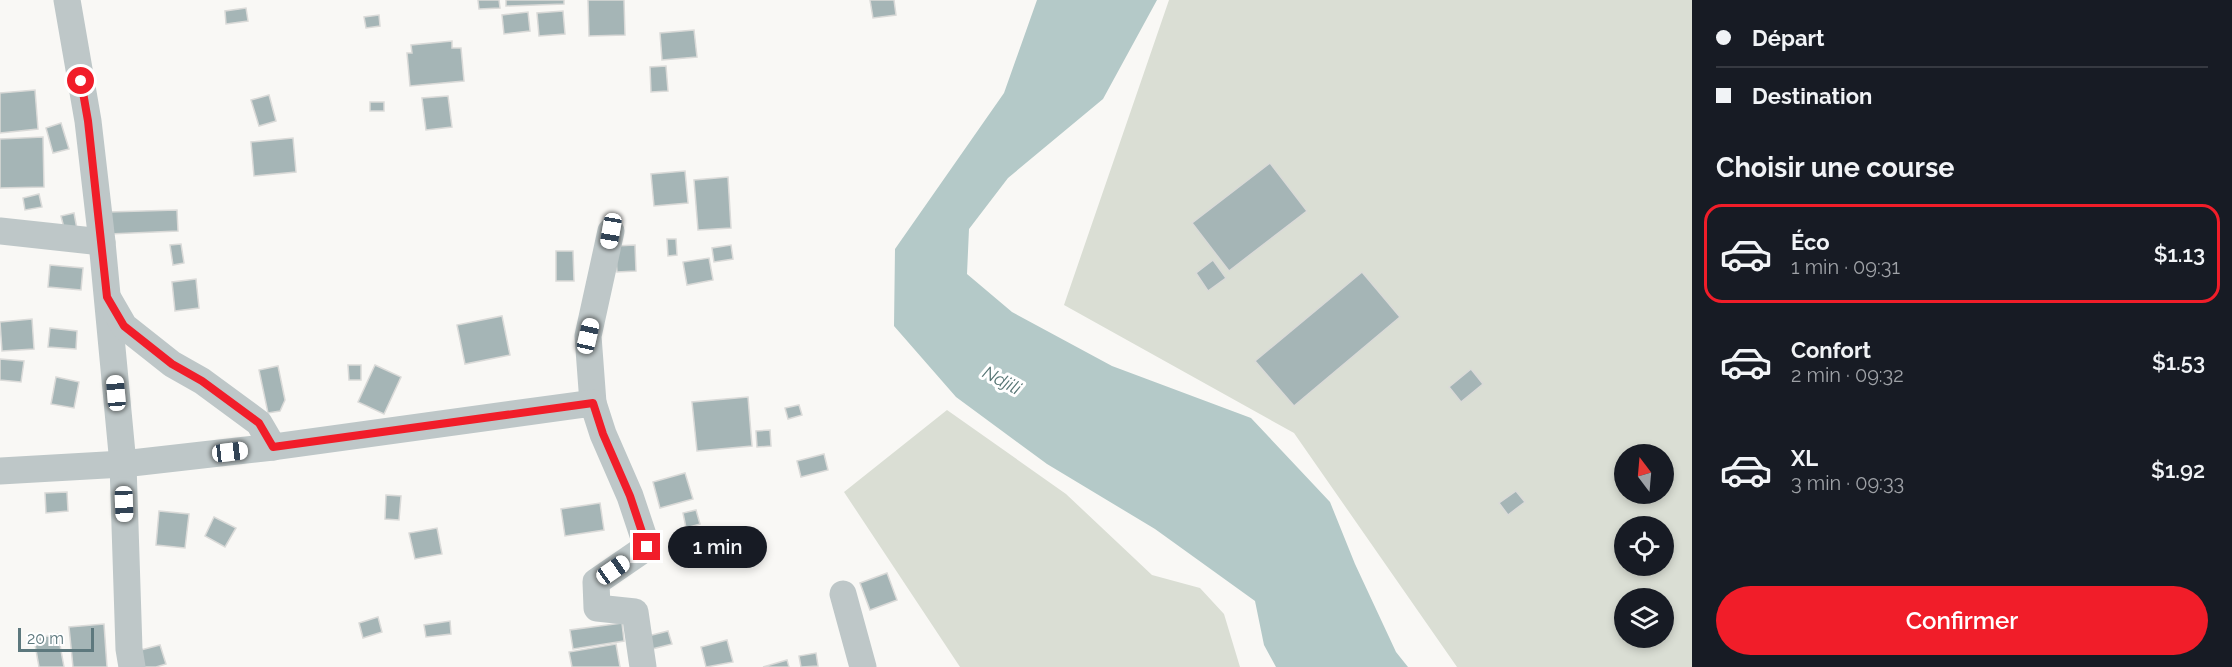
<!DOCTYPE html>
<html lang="fr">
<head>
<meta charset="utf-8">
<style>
	body { margin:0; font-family:Raleway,sans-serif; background:#20242c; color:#f1f3f6; height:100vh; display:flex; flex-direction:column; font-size:22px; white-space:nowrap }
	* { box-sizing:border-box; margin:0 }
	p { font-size:20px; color:#9ea1a6 }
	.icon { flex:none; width:33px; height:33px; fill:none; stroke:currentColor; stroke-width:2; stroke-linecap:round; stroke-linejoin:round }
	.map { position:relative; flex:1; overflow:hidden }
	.details { display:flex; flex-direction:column; background:#171b24; width:540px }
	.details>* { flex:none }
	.top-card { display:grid; align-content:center; height:132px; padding:0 24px; background:#171b24 }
	.needle { width:39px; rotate:344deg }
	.controls { position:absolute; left:1614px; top:444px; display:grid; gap:12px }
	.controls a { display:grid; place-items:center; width:60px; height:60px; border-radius:50%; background:#171b24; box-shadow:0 3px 9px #0003; font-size:30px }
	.scale { position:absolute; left:18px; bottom:15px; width:76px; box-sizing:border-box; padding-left:6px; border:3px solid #5d787d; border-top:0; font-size:16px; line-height:21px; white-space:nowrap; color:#5d787d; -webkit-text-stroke:4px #fff; paint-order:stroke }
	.end { position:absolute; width:27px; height:27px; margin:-14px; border:8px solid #f11d29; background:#fff; box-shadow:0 0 0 3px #fff }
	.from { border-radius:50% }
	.bubble { position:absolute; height:42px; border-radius:21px; background:#171b24; box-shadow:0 3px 9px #0003; font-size:20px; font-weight:600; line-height:42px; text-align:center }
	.car { position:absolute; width:18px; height:36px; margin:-18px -9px; border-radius:8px; box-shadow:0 0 4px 2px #0007; background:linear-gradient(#fff 24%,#345 0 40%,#fff 0 76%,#345 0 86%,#fff 0) }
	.top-card b { display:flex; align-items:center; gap:21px; height:57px; font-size:22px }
	.top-card b+b { border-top:2px solid #363941 }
	.top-card i { width:15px; height:15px; background:#f1f3f6 }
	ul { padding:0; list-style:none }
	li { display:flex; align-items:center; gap:18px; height:99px; margin:0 12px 9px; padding:0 12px; border:3px solid transparent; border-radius:18px }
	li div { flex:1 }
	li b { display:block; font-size:22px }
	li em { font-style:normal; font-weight:600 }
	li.current { border-color:#f11d29 }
	li>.icon { width:54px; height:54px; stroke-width:1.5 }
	h2 { padding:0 24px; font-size:27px; line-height:72px }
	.cta { display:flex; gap:12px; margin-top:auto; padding:12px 24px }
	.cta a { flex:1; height:69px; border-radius:36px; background:#f11d29; color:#fff; font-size:24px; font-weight:600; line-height:69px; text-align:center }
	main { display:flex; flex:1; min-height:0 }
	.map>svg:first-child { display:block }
	.green { fill:#daded4; fill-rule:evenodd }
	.water { fill:#b4c9c8 }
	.building { fill:#a5b5b6; stroke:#dadad8; stroke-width:1.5 }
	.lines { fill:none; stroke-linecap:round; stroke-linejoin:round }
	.minor { stroke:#bec7c8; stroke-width:27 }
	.route { stroke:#f11d29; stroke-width:8 }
	.labels { text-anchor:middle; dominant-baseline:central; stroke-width:6; stroke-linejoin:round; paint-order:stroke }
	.water-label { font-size:18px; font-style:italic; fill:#577675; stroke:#fff }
</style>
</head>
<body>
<main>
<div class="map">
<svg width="1692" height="667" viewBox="0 0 1692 667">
	<rect width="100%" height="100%" fill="#f9f8f5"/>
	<g class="green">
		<path d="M1169 0H1692V667H1457L1294 433 1064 305ZM1624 454H1664V494H1624ZM1624 526H1664V566H1624ZM1624 598H1664V638H1624Z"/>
		<path d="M947 410 1066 494 1152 575 1200 588 1224 614 1240 667H960L844 492Z"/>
	</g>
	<path class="water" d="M1037 0H1157L1103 99 1008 178 969 229 967 274 1012 312 1112 366 1251 418 1330 502 1355 564 1396 652 1408 667H1276L1264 645 1255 601 1155 529 1047 464 956 397 894 326 895 249 1004 93Z"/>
	<g class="building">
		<path d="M478 0H499L500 8 479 9Z"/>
		<path d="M506 0H564V4L506 6Z"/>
		<path d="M588 0H624L625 35 589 36Z"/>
		<path d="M870 0H894L896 15 873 18Z"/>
		<path d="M246 8 248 21 226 24 225 11Z"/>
		<path d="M563 11 565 34 539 36 537 13Z"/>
		<path d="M528 12 530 31 504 34 502 15Z"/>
		<path d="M379 15 380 26 366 28 364 17Z"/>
		<path d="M694 30 697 57 662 60 660 33Z"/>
		<path d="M452 41V48H461L464 81 410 86 407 53H412L411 45Z"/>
		<path d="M666 66 668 91 651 92 650 67Z"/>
		<path d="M35 90 38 129 0 133V93Z"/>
		<path d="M269 95 276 121 259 126 251 100Z"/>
		<path d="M448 96 452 127 426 130 422 98Z"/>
		<rect x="370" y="102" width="14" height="9"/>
		<path d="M61 123 69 149 53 153 46 128Z"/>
		<path d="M43 137 44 187 0 188V139Z"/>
		<path d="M293 138 296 172 254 176 251 142Z"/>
		<path d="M1270 163 1307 211 1229 271 1192 223Z"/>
		<path d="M685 171 688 203 654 206 651 174Z"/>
		<path d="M728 177 731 228 698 230 694 180Z"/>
		<path d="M39 194 42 207 25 210 23 198Z"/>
		<path d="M177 210 178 231 109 234 108 212Z"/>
		<path d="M74 213 77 229 65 232 61 216Z"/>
		<path d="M667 239H676L677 255 668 256Z"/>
		<path d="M181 244 184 263 173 265 170 245Z"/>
		<path d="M635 245 636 271 617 272 615 246Z"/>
		<path d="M731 245 733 259 714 262 712 248Z"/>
		<path d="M556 251H573L574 281H556Z"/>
		<path d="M709 258 713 280 687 285 683 262Z"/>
		<path d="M1213 260 1226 278 1208 291 1196 273Z"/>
		<path d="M50 265 83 268 81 290 48 287Z"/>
		<path d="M1362 272 1400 317 1294 406 1255 361Z"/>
		<path d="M196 279 199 308 175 311 172 282Z"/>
		<path d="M502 316 510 355 465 364 457 325Z"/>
		<path d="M32 319 34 349 2 351 0 322Z"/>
		<path d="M50 328 77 331 76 349 48 347Z"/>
		<path d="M0 359 24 361 21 382 0 380Z"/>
		<path d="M348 365H361V380H349Z"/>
		<path d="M375 365 401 377 384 414 358 402Z"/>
		<path d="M278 366 285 400 280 411 268 413 259 370Z"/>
		<path d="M1471 369 1483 384 1461 402 1449 387Z"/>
		<path d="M56 377 79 382 74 408 51 404Z"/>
		<path d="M748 397 752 446 697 451 692 402Z"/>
		<path d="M799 405 802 415 788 419 785 408Z"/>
		<path d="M770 430 771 446 757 447 756 431Z"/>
		<path d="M824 454 828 470 801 477 797 461Z"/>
		<path d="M685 473 693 499 660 508 653 482Z"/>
		<path d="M1516 491 1525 502 1508 515 1499 503Z"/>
		<path d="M67 492 68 511 46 513 45 493Z"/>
		<path d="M386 495 401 496 399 520 385 519Z"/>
		<path d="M600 503 604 530 565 536 561 509Z"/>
		<path d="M696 510 700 524 686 528 683 513Z"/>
		<path d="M159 511 189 514 185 548 156 545Z"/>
		<path d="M214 517 236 528 225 547 205 536Z"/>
		<path d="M437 528 442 554 415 559 409 533Z"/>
		<path d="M887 573 897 600 870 610 860 583Z"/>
		<path d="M378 617 382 632 363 638 359 623Z"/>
		<path d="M450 621 451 634 426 637 424 625Z"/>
		<path d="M622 623 624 641 573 649 570 630Z"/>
		<path d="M104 624 107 667H73L69 627Z"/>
		<path d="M668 631 672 644 648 650 644 637Z"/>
		<path d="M58 634 64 667H39L34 639Z"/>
		<path d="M727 640 733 662 706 667 701 647Z"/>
		<path d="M616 644 620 667H572L569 652Z"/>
		<path d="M160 645 166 664 156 667H142L137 651Z"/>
		<path d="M816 653 818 666 801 667 799 656Z"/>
		<path d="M787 660 789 667H763Z"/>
	</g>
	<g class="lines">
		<g class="minor">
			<path d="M67 0 88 121 102 242 123 464 129 649 132 667"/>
			<path d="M0 231 102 242"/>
			<path d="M109 300 124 326 172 364 202 381 259 423 273 447"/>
			<path d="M593 403 588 336 611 231"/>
			<path d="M0 471 123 464 273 447 593 403 603 434 630 496 647 547 596 582 597 608 635 612 643 667"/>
			<path d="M843 594 863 667"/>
		</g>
	</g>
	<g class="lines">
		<path class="route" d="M81 81 88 121 107 297 124 326 172 364 202 381 259 423 273 447 593 403 603 434 630 496 647 547"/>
	</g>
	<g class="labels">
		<g class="water-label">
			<text transform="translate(1002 380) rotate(28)">Ndjili</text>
		</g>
	</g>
</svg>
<div class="controls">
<a><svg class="needle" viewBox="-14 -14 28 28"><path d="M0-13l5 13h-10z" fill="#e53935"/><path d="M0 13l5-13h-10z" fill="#9ea1a6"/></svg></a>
<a><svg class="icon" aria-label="locate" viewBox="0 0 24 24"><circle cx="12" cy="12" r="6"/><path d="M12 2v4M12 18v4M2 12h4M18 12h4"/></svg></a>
<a><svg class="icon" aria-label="layers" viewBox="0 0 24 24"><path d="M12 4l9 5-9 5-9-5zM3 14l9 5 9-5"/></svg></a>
</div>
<div class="scale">20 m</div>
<i class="end from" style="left:81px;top:81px"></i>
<i class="end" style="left:647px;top:547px"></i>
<div class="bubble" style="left:668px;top:526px;width:99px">1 min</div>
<i class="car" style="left:611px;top:231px;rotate:190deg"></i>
<i class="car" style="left:588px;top:336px;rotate:13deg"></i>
<i class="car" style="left:116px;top:393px;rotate:355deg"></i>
<i class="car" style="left:230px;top:452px;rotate:83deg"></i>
<i class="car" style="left:124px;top:504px;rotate:178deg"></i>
<i class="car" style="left:613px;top:570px;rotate:55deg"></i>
</div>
<section class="details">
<div class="top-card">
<b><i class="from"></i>Départ</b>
<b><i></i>Destination</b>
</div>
<h2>Choisir une course</h2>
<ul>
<li class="current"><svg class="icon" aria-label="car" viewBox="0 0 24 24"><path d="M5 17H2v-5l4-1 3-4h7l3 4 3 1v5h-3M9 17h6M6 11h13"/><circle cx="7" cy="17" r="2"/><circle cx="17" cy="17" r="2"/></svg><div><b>Éco</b><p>1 min · 09:31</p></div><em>$1.13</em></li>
<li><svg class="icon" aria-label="car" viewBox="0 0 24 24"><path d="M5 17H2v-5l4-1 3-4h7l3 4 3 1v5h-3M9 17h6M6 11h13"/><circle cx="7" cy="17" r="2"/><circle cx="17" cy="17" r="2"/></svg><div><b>Confort</b><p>2 min · 09:32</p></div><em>$1.53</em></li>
<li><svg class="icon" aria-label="car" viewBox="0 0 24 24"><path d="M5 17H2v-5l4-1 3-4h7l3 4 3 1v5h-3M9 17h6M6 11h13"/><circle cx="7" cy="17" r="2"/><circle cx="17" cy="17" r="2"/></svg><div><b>XL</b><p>3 min · 09:33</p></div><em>$1.92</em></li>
</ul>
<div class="cta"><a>Confirmer</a></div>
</section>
</main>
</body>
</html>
